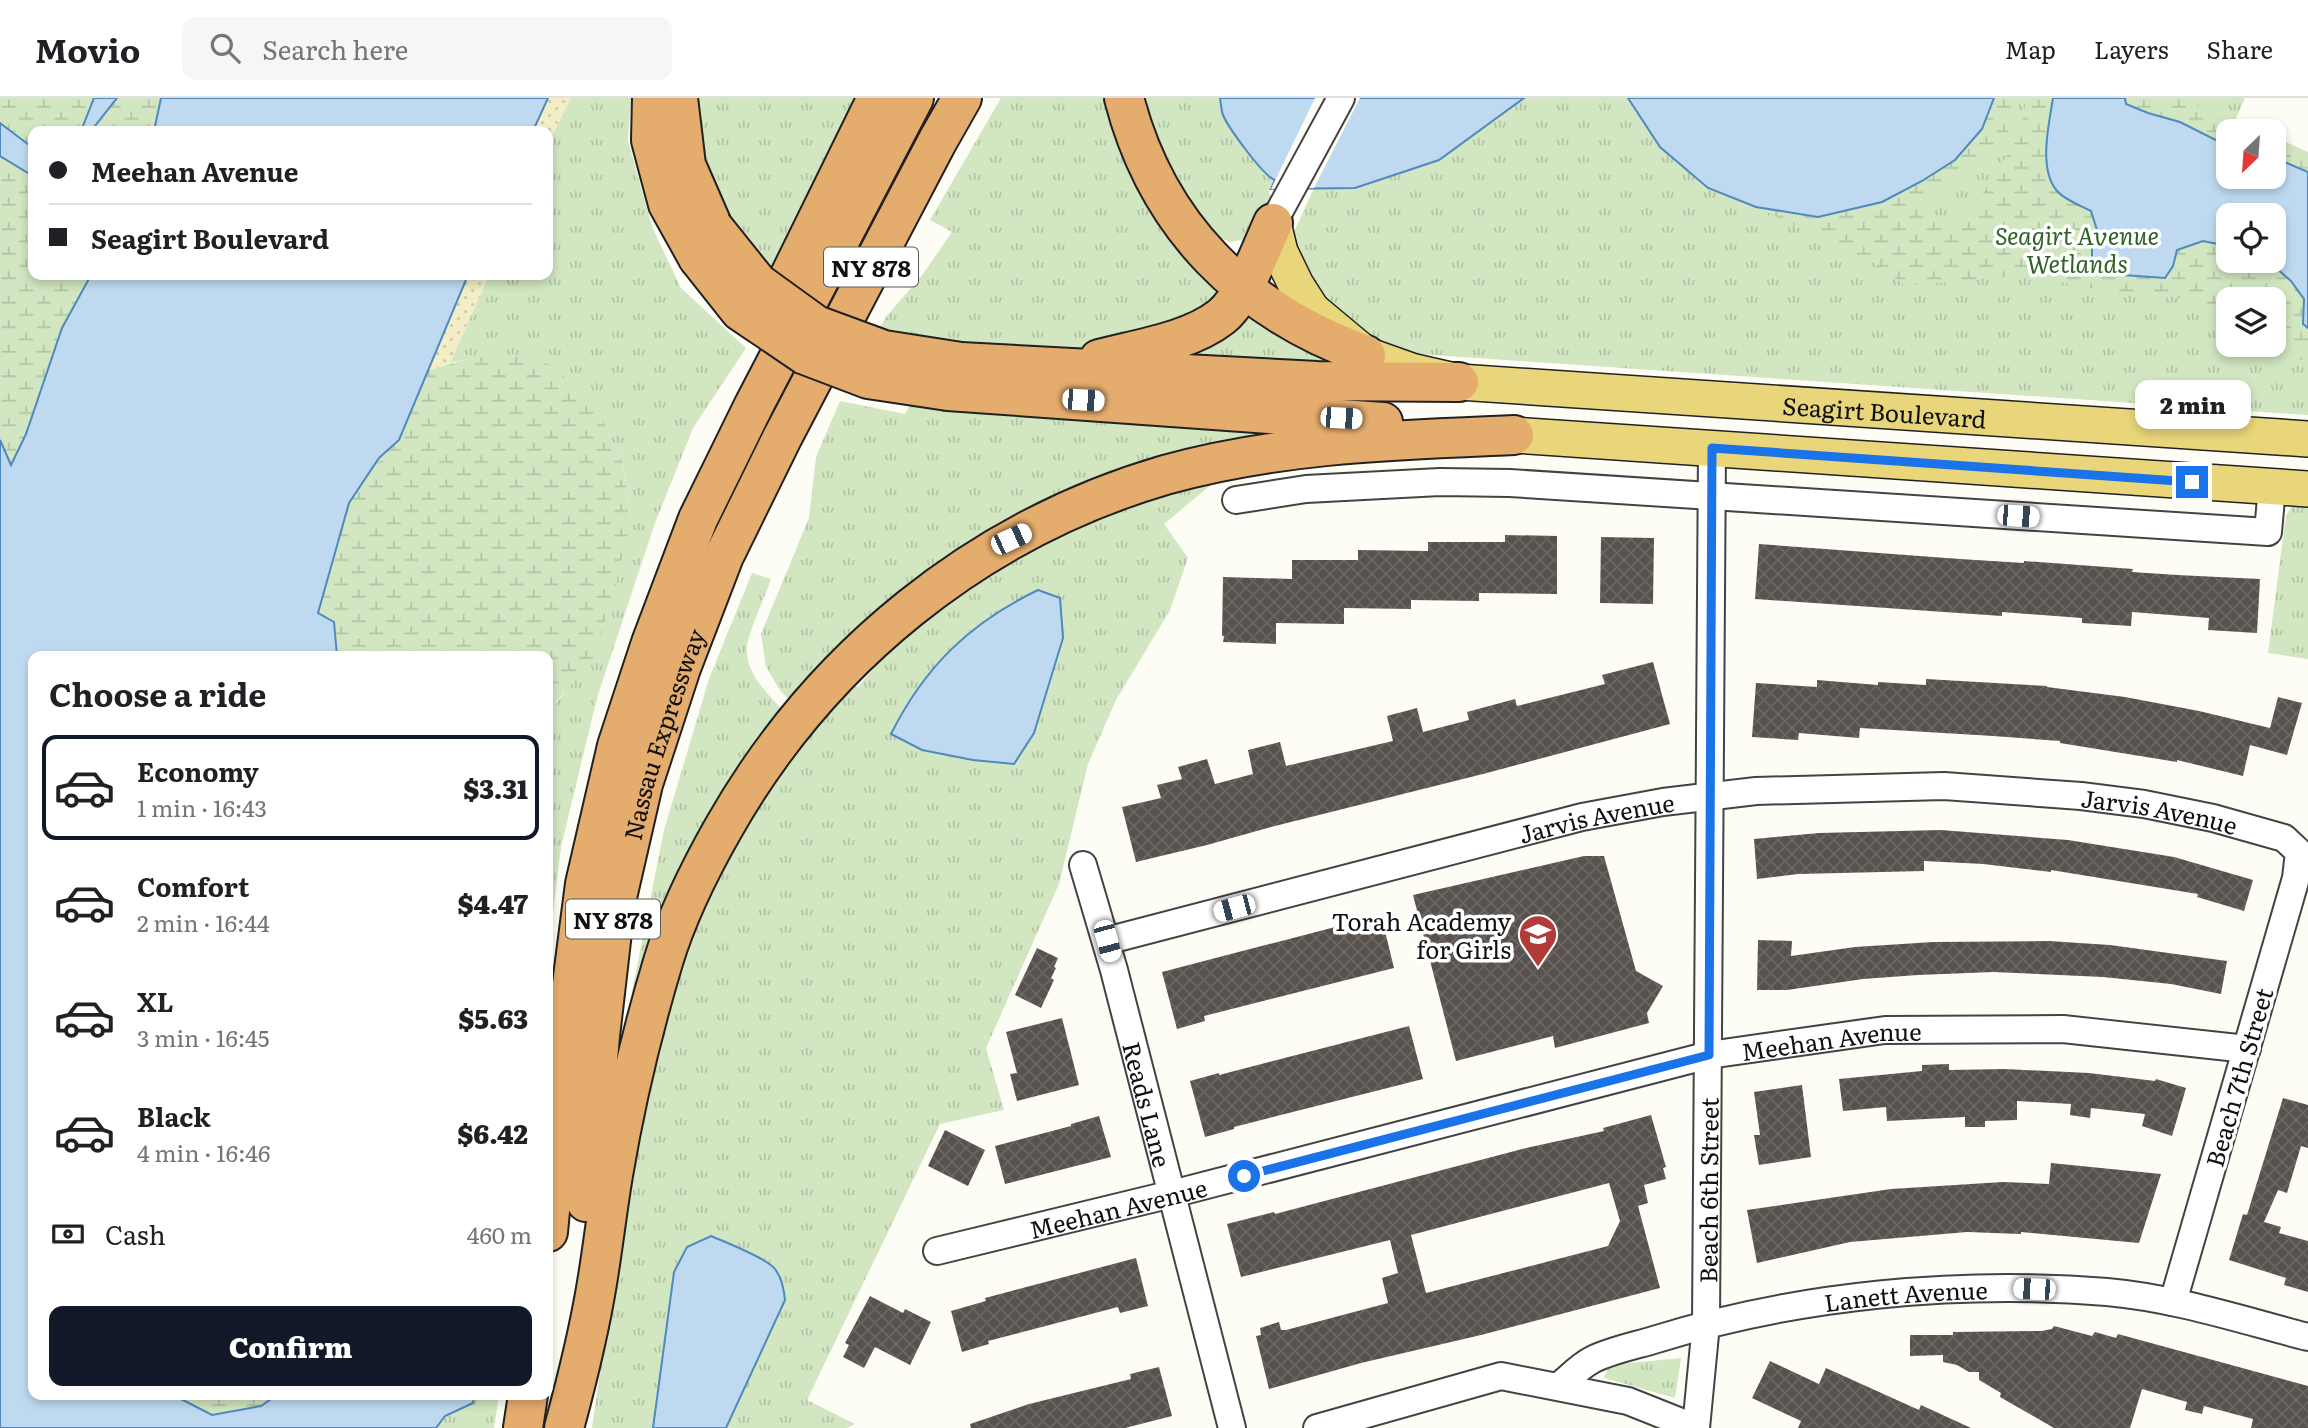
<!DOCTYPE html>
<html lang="en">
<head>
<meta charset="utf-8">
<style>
	body { margin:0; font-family:Literata,serif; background:#f6f6f6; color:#202124; height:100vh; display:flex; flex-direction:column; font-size:26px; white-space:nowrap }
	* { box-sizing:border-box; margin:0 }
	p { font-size:23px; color:#757577 }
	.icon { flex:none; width:38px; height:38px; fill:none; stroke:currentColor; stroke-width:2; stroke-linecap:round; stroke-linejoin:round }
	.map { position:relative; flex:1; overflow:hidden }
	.sheet { position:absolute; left:28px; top:553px; width:525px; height:749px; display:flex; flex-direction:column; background:#fff; border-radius:14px; box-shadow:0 4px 10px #0003 }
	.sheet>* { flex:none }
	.hud { position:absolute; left:28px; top:28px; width:525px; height:154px; border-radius:14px; box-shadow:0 4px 10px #0003; display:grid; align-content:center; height:154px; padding:0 21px; background:#fff }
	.needle { width:46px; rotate:205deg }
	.buttons { position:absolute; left:2216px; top:21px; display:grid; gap:14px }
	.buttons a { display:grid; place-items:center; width:70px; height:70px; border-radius:14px; background:#fff; box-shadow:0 4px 10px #0003; font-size:35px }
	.end { position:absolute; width:32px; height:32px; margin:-16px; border:9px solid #1a73e8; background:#fff; box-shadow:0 0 0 4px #fff }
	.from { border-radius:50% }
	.bubble { position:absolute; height:49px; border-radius:14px; background:#fff; box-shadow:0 4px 10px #0003; font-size:23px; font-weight:800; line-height:49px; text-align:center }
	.car { position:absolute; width:21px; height:42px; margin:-21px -10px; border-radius:9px; box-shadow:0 0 5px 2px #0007; background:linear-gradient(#fff 24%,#345 0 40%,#fff 0 76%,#345 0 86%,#fff 0) }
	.hud b { display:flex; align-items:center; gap:24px; height:66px; font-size:26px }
	.hud b+b { border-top:2px solid #e0e0e0 }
	.hud i { width:18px; height:18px; background:#202124 }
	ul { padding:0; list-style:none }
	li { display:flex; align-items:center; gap:21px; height:105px; margin:0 14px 10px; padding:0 7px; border:4px solid transparent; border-radius:14px }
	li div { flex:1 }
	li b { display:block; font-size:26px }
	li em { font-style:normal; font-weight:800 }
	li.selected { border-color:#111827 }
	li>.icon { width:63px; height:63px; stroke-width:1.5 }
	h2 { padding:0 21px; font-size:32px; line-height:84px }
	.pay { display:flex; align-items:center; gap:18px; height:77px; padding:0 21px; font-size:26px }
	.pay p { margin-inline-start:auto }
	.action { display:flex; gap:14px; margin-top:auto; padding:14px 21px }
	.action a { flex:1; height:80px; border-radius:14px; background:#111827; color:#fff; font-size:28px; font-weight:800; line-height:80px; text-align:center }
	header { display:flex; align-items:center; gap:42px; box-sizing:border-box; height:98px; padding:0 35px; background:#fff; border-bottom:2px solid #e0e0e0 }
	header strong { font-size:33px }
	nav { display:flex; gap:38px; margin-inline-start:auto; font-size:24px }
	.search { width:490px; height:63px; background:#f6f6f6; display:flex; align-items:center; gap:18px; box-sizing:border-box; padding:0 24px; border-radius:14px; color:#757577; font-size:26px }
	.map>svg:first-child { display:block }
	.grass { fill:url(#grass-tufts); fill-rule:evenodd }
	.wetland { fill:url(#wetland-marsh) }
	.sand { fill:url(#sand-dots) }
	.water { fill:#bfdaf0; stroke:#4e89bf; stroke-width:2 }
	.pier { fill:#fefdf5 }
	.building { fill:url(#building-cross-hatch); fill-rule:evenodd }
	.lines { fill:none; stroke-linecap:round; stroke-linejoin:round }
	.minor-casing { stroke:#434343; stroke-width:30 }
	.major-casing { stroke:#212121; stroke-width:38 }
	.highway-casing { stroke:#212121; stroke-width:42 }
	.minor { stroke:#fff; stroke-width:26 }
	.major { stroke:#e9d67a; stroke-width:35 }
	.highway { stroke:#e4ac6d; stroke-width:38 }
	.highway-bridge-casing { stroke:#212121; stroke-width:42; stroke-linecap:butt }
	.highway-bridge { stroke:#e4ac6d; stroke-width:38 }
	.route { stroke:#1a73e8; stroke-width:9 }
	.labels { text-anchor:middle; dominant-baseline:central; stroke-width:7; stroke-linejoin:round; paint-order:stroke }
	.shield { fill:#fff; stroke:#585858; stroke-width:2 }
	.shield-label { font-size:23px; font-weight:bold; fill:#101010 }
	.park-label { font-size:24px; font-style:italic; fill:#2f6227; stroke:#fff }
	.street-label { font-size:24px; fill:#101010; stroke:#fff }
	.poi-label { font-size:24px; fill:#101010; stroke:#fff; text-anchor:end }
</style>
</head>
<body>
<header>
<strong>Movio</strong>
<div class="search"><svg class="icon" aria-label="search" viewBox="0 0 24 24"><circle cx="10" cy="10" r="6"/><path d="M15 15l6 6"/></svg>Search here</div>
<nav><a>Map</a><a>Layers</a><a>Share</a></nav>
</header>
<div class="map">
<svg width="2308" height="1330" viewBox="0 0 2308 1330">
	<defs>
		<pattern id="grass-tufts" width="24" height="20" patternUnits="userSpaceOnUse" patternTransform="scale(1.75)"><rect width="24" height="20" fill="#d1e6c1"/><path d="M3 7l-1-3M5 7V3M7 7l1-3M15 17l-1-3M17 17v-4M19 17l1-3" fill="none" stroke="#b2c4a5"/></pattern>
		<pattern id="wetland-marsh" width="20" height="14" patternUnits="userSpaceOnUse" patternTransform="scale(1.75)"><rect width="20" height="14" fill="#d1e6c1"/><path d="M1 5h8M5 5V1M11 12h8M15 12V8" fill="none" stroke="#b2c4a5"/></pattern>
		<pattern id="sand-dots" width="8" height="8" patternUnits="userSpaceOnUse" patternTransform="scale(1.75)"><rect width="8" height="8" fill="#f4eec6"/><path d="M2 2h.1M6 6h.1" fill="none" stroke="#d0cba9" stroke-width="1.8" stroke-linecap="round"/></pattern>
		<pattern id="building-cross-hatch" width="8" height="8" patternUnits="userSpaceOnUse" patternTransform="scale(1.75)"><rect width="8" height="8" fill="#58524e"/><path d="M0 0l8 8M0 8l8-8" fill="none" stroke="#6b6663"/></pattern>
	</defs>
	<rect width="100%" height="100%" fill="#fefdf5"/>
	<g class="grass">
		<path d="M571 0H631L628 43 653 131 681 190 746 250 693 330 655 425 597 600 561 749 548 856V613L563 597 631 422 623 366 603 323 468 261 450 265 489 177H548V45Z"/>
		<path d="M694 0H870L778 179 725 115 694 25Z"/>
		<path d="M1001 0H1118L1223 185 1215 213 1090 250 1052 252 914 244 877 234 886 219 923 176 952 134 930 122Z"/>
		<path d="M1146 0H1220L1223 16 1275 82 1269 95 1274 99 1247 141 1230 144 1215 138 1198 117 1156 39Z"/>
		<path d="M1524 0H1628L1660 49 1708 90 1756 108 1803 0H2245L2236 20 2264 33H2228V79H2273V38L2308 54V317L1418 256 1382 247 1342 225 1296 170 1294 134 1314 90H1355L1439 62ZM2228 117H2273V163H2228ZM2228 201H2273V247H2228Z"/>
		<path d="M1244 205 1329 262 1322 267 1153 257Z"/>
		<path d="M840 303 905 316 910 307 1289 331 1091 384 794 605 781 594 766 569 761 536 809 420 816 359Z"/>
		<path d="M1218 381 1164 426 1188 460 1170 512 1116 602 1088 666 1059 786 986 950 1004 1012 940 1026 807 1302 855 1326 847 1330H726L784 1202 674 1174 653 1330H592L626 1088 662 917 708 788 766 687 848 584 858 589 905 533 957 494 1058 433 1155 397ZM1004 508 1045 597 1034 635Z"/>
		<path d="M2298 407 2308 408V561L2268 555 2286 417 2291 410Z"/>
		<path d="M752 475 771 481C766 496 748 536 747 549 745 575 768 597 785 614L640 897 632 894 664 732 709 581Z"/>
		<path d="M1681 1260 1675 1300 1604 1280 1609 1267Z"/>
		<path d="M474 1297H499L494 1330H436L445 1318 473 1305Z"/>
	</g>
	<g class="wetland">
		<path d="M0 0H94L81 33H33V50L0 25Z"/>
		<path d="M117 0H161L154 33H91Z"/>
		<path d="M1994 0H2017L2013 27 1998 47 1916 105 1947 130 1975 108 2020 36 2025 7 2024 0H2053L2047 32 2057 93 2091 113 2097 132 2092 146 2108 176 2165 180 2173 168 2177 152 2203 143 2228 148V163H2268L2291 183 2305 202 2303 226 2308 230V262H2297L2277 226 2273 225V201H2228V213L2169 198 2077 189 2037 176 1906 188 1874 165 1756 109 1818 119 1882 104 1922 83 1955 62 1982 31Z"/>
		<path d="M2125 0H2186L2221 25 2240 33H2228V48L2223 47 2180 24 2148 15 2126 6Z"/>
		<path d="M2273 47 2308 62V74L2273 59Z"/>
		<path d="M0 58 33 78V177H91L62 230 26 336 11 368 0 342Z"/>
		<path d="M513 256 549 266 578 291 603 323 623 366 631 422 614 494 593 561 548 613V558H337L334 524 318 515 349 405 379 360 399 342 428 272 468 261Z"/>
		<path d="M180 1297H277L261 1308 212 1317 181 1301Z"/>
	</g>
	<g class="sand">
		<path d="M548 0H571L548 45V33H533Z"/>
		<path d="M468 177H489L450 265 428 272Z"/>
	</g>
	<g class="water">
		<path d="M94 0H117L91 33H81Z"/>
		<path d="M161 0H548L533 33H154Z"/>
		<path d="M1220 0H1524L1439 62 1355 90 1271 91 1275 82C1263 78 1228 29 1223 17 1221 12 1221 5 1220 0Z"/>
		<path d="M1628 0H1994L1982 31 1955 62 1922 83 1882 104 1818 119 1756 109 1708 90 1660 49Z"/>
		<path d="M2053 0H2125L2126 6 2148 15 2180 24 2228 48V79H2273V59L2308 74V230L2303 226 2304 201 2291 183 2268 163H2273V117H2228V148L2203 143 2177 152 2173 168 2165 180 2108 176 2092 169V146L2097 132 2091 113C2081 108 2065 102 2057 93 2038 71 2049 26 2053 0Z"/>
		<path d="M0 25 33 50V78L0 58Z"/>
		<path d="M91 177H468L399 342 379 360 349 405 318 515 334 524 337 558H33V1297H180L181 1301 212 1317 261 1308 277 1297H474L473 1305 445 1318 436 1330H0V342L11 367 26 336 62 230Z"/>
		<path d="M1038 492 1060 500 1063 540 1034 635 1014 666 973 662 922 652 891 636C925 568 970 525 1038 492Z"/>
		<path d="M711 1138C725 1144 767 1160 775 1171 782 1180 784 1192 785 1202L726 1330H653L674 1174 687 1149Z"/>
	</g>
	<path class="pier" d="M1315 0H1360L1314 90 1271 91Z"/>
	<g class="building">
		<path d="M1505 437 1557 438V496L1479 495V503L1411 502V511L1344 510V526L1276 525V546L1223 544 1224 538H1222L1223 479 1292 481V462H1358V452L1428 453V444H1505Z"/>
		<path d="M1601 439 1654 440 1653 506 1600 505Z"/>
		<path d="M1759 446 1960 461 2024 465V463L2133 471 2132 474 2177 477 2260 481 2257 535 2208 532 2209 520 2132 514 2131 528 2082 525V520L2002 514V518L1755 501Z"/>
		<path d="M1653 564 1670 626 1483 676 1271 729 1207 747 1136 764 1122 709 1161 700 1157 687 1182 681 1178 669 1207 661 1215 686 1253 676 1248 652 1280 644 1286 668 1393 643 1387 618 1417 610 1423 634 1469 622 1467 614 1515 601 1517 608 1605 586 1602 577Z"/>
		<path d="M1926 581 2047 588V589L2125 599 2199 613 2270 630 2278 599 2302 605 2287 657 2250 647 2243 678 2177 662V664L2060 645V643L1993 638 1860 630 1859 640 1799 635 1798 642 1752 639 1756 585 1817 589V582L1878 587V584L1926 587Z"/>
		<path d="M1941 732 2068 742 2174 759 2253 782 2244 813 2197 799 2198 796 2051 772V774L1983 766 1924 763V773L1798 776 1757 781 1754 741 1819 735Z"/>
		<path d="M1584 758H1604L1636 873 1663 888 1647 915 1649 925 1555 950 1553 938 1456 963 1413 797Z"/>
		<path d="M1381 817 1394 870 1204 918 1205 923 1177 931 1162 874Z"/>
		<path d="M1758 842 1792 843 1791 858 1855 849 1933 844 2049 843 2110 847 2227 863 2221 896 2171 886 2103 879 1993 874 1918 877 1863 881 1787 892H1757Z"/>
		<path d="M1037 850 1058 860 1054 869 1056 870 1051 880 1054 882 1041 910 1015 897Z"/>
		<path d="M1062 920 1079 987 1017 1003 1010 976 1017 975 1006 934Z"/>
		<path d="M1409 928 1423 981 1234 1029V1031L1205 1039 1190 983 1219 975V977Z"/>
		<path d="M1949 966V972L2005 971 2089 975 2155 983 2156 981 2186 990 2172 1038 2142 1028 2145 1016 2091 1010 2090 1020 2070 1017 2071 1006 2017 1003V1022L1985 1023V1029H1965V1019L1887 1023 1886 1009 1843 1013 1839 981 1922 973V967Z"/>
		<path d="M1802 987 1811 1059 1759 1067 1754 1037H1760L1754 994Z"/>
		<path d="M2283 1000 2308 1007V1050L2301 1048 2287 1095 2278 1092 2264 1124 2281 1129 2279 1135 2308 1143V1194L2284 1187 2286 1180 2229 1162 2243 1116 2247 1117Z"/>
		<path d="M1651 1017 1666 1069 1663 1070 1666 1081 1644 1087 1648 1105 1638 1108 1660 1190 1481 1237 1361 1265 1269 1291 1256 1238 1261 1237 1260 1230 1279 1224 1281 1232H1286L1388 1205 1382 1180 1398 1175 1390 1142 1241 1179 1227 1126 1274 1114 1275 1116 1526 1050 1604 1033 1603 1030ZM1609 1085 1620 1123 1608 1148 1426 1195 1411 1137Z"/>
		<path d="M1099 1018 1111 1059 1005 1086 995 1048 1071 1028V1026Z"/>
		<path d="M945 1032 985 1052 968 1088 928 1068Z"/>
		<path d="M2051 1065 2161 1076 2139 1145 2021 1134V1136L1967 1134 1850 1144 1757 1165 1747 1112 1891 1091 2003 1084 2049 1086Z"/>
		<path d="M1136 1160 1148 1208 1120 1215 1118 1209 988 1243 989 1246 962 1254 951 1213 986 1203 985 1200Z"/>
		<path d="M870 1198 903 1215 905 1211 931 1224 910 1267 875 1249 864 1270 843 1259 849 1247 845 1245Z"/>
		<path d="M2054 1228 2092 1238 2095 1234 2116 1240 2118 1236 2308 1288V1330H2251L2253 1321 2204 1308 2202 1316 2185 1312 2187 1304 2142 1291 2130 1330H2054L2000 1299 2001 1295 1979 1282V1274H1969L1957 1267 1943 1264V1257L1910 1258V1237H1953V1234L2041 1233 2052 1231Z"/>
		<path d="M1770 1263 1819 1286 1826 1270 1919 1312 1921 1307 1971 1330H1798L1801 1323 1752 1300Z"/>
		<path d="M1159 1269 1172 1318 1125 1330H971L970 1326 1029 1306 1131 1281 1130 1276Z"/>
	</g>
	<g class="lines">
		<g class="minor-casing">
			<g id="minor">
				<path d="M1273 125 1341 0"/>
				<path d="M1236 402 1306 391 1440 384 1510 385 2268 434 2272 389"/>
				<path id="s1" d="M1083 767 1114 872 1232 1330"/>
				<path id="s2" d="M1106 843 1582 719 1663 704 1756 693 1944 688 2081 698 2144 706 2213 720 2284 740 2299 754 2296 780 2173 1204"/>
				<path id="s3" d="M937 1153 1172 1096 1709 957 1885 932 2063 931 2247 951"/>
				<path id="s4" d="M1559 1288C1569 1280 1580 1268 1592 1262 1608 1253 1638 1247 1657 1241 1798 1197 1960 1182 2107 1194 2175 1200 2242 1222 2308 1239"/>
				<path id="s5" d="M1317 1330 1501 1278 1628 1303 1696 1330 1706 1226 1712 350"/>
			</g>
		</g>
		<g class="major-casing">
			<g id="major">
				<path id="s6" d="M1273 125 1280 154 1296 187 1312 212 1366 257 1411 273 1459 284 2308 341"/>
				<path d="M1514 337 2308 391"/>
			</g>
		</g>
		<g class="highway-casing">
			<g id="highway">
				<path d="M652 0 651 42 668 106 698 160"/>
				<path d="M678 0 686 67 713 129"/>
				<path d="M1124 0C1157 128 1243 213 1366 257"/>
				<path d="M765 228 877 0"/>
				<path d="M1099 261C1137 251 1189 244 1221 219 1243 202 1261 151 1273 125"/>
				<path d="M961 264 1317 283 1459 284"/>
				<path d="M948 293 1383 324"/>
				<path id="s7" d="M586 1104 600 938 615 808 643 686 681 570 724 458 782 340 937 44 962 0"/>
				<path d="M548 1134 570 902 585 786 617 648 651 545 698 421 754 307 914 0"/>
				<path d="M523 1330 528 1297"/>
				<path d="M564 1330C577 1282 589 1234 597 1185 603 1149 607 1113 613 1077 625 1005 642 934 663 864 677 817 700 771 724 729 820 560 977 432 1165 377 1279 345 1397 342 1514 337"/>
			</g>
		</g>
		<use href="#minor" class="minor"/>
		<use href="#major" class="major"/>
		<use href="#highway" class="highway"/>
		<g class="highway-bridge-casing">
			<g id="highway-bridge">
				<path d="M713 129 758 185 816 227 884 252 961 264"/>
				<path d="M698 160 740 213 805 257 868 281 948 293"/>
			</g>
		</g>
		<use href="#highway-bridge" class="highway-bridge"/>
	</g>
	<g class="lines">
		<path class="route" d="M1244 1078 1709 957 1712 350 2192 384"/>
	</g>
	<defs>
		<g id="school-pin" transform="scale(2.0125)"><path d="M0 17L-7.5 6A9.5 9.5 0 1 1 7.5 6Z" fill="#b23b37" stroke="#fff"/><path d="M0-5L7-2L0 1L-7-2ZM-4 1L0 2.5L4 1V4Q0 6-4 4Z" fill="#fff"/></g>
	</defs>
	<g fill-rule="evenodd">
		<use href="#school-pin" x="1538" y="836"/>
	</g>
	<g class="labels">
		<g class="shield">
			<rect x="824" y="149.5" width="94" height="39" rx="5"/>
			<rect x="566" y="801.5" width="94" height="39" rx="5"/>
		</g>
		<g class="shield-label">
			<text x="871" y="169">NY 878</text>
			<text x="613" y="821">NY 878</text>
		</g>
		<g class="park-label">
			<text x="2077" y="136">Seagirt Avenue<tspan x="2077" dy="28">Wetlands</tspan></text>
		</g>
		<g class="street-label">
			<text stroke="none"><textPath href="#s6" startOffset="690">Seagirt Boulevard</textPath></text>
			<text stroke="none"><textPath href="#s7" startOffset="476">Nassau Expressway</textPath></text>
			<text stroke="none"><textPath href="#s2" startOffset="1073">Jarvis Avenue</textPath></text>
			<text stroke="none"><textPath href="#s2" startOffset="506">Jarvis Avenue</textPath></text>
			<text stroke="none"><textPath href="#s3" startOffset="920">Meehan Avenue</textPath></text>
			<text transform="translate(2238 979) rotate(-74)">Beach 7th Street</text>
			<text stroke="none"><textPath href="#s1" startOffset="248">Reads Lane</textPath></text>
			<text stroke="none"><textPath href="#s5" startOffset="632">Beach 6th Street</textPath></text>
			<text stroke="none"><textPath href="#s3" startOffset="186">Meehan Avenue</textPath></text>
			<text stroke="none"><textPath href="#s4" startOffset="364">Lanett Avenue</textPath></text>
		</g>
		<g class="poi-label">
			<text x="1511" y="822">Torah Academy<tspan x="1511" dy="28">for Girls</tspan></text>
		</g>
	</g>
</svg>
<div class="buttons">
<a><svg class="needle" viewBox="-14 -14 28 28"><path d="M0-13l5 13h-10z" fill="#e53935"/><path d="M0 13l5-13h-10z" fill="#757577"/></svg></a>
<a><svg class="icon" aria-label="locate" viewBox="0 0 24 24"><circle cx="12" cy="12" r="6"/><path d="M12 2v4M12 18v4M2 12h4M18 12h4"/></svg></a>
<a><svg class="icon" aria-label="layers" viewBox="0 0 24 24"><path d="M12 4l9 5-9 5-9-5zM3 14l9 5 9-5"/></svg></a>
</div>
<i class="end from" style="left:1244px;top:1078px"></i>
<i class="end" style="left:2192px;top:384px"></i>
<div class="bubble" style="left:2135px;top:282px;width:116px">2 min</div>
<i class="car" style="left:1083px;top:302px;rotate:94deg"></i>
<i class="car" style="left:1341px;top:320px;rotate:93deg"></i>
<i class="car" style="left:2018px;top:418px;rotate:94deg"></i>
<i class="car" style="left:1011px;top:441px;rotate:65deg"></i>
<i class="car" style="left:1234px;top:810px;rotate:255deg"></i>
<i class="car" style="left:1107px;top:843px;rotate:165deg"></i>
<i class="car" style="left:2034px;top:1191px;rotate:272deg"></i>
<div class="hud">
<b><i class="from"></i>Meehan Avenue</b>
<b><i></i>Seagirt Boulevard</b>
</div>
<section class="sheet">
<h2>Choose a ride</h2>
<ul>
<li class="selected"><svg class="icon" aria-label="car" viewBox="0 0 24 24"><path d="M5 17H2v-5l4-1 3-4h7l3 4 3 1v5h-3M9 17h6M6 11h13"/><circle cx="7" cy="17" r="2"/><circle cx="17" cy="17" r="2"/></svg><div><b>Economy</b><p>1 min · 16:43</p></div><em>$3.31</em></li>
<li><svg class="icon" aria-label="car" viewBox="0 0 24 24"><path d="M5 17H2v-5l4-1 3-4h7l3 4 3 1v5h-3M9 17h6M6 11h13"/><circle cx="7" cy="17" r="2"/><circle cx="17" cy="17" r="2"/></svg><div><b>Comfort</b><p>2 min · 16:44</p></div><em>$4.47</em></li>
<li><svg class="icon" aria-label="car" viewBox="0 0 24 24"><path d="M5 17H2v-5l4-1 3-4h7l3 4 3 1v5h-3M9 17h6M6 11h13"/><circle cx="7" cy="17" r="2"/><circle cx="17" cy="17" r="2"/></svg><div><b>XL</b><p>3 min · 16:45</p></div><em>$5.63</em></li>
<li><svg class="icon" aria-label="car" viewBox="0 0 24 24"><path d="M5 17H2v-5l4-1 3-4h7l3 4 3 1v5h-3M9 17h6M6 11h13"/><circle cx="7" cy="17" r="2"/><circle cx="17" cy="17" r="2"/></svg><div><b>Black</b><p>4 min · 16:46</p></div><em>$6.42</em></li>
</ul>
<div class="pay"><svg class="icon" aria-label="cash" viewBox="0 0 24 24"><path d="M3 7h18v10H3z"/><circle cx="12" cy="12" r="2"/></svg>Cash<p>460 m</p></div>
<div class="action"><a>Confirm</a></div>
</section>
</div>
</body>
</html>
